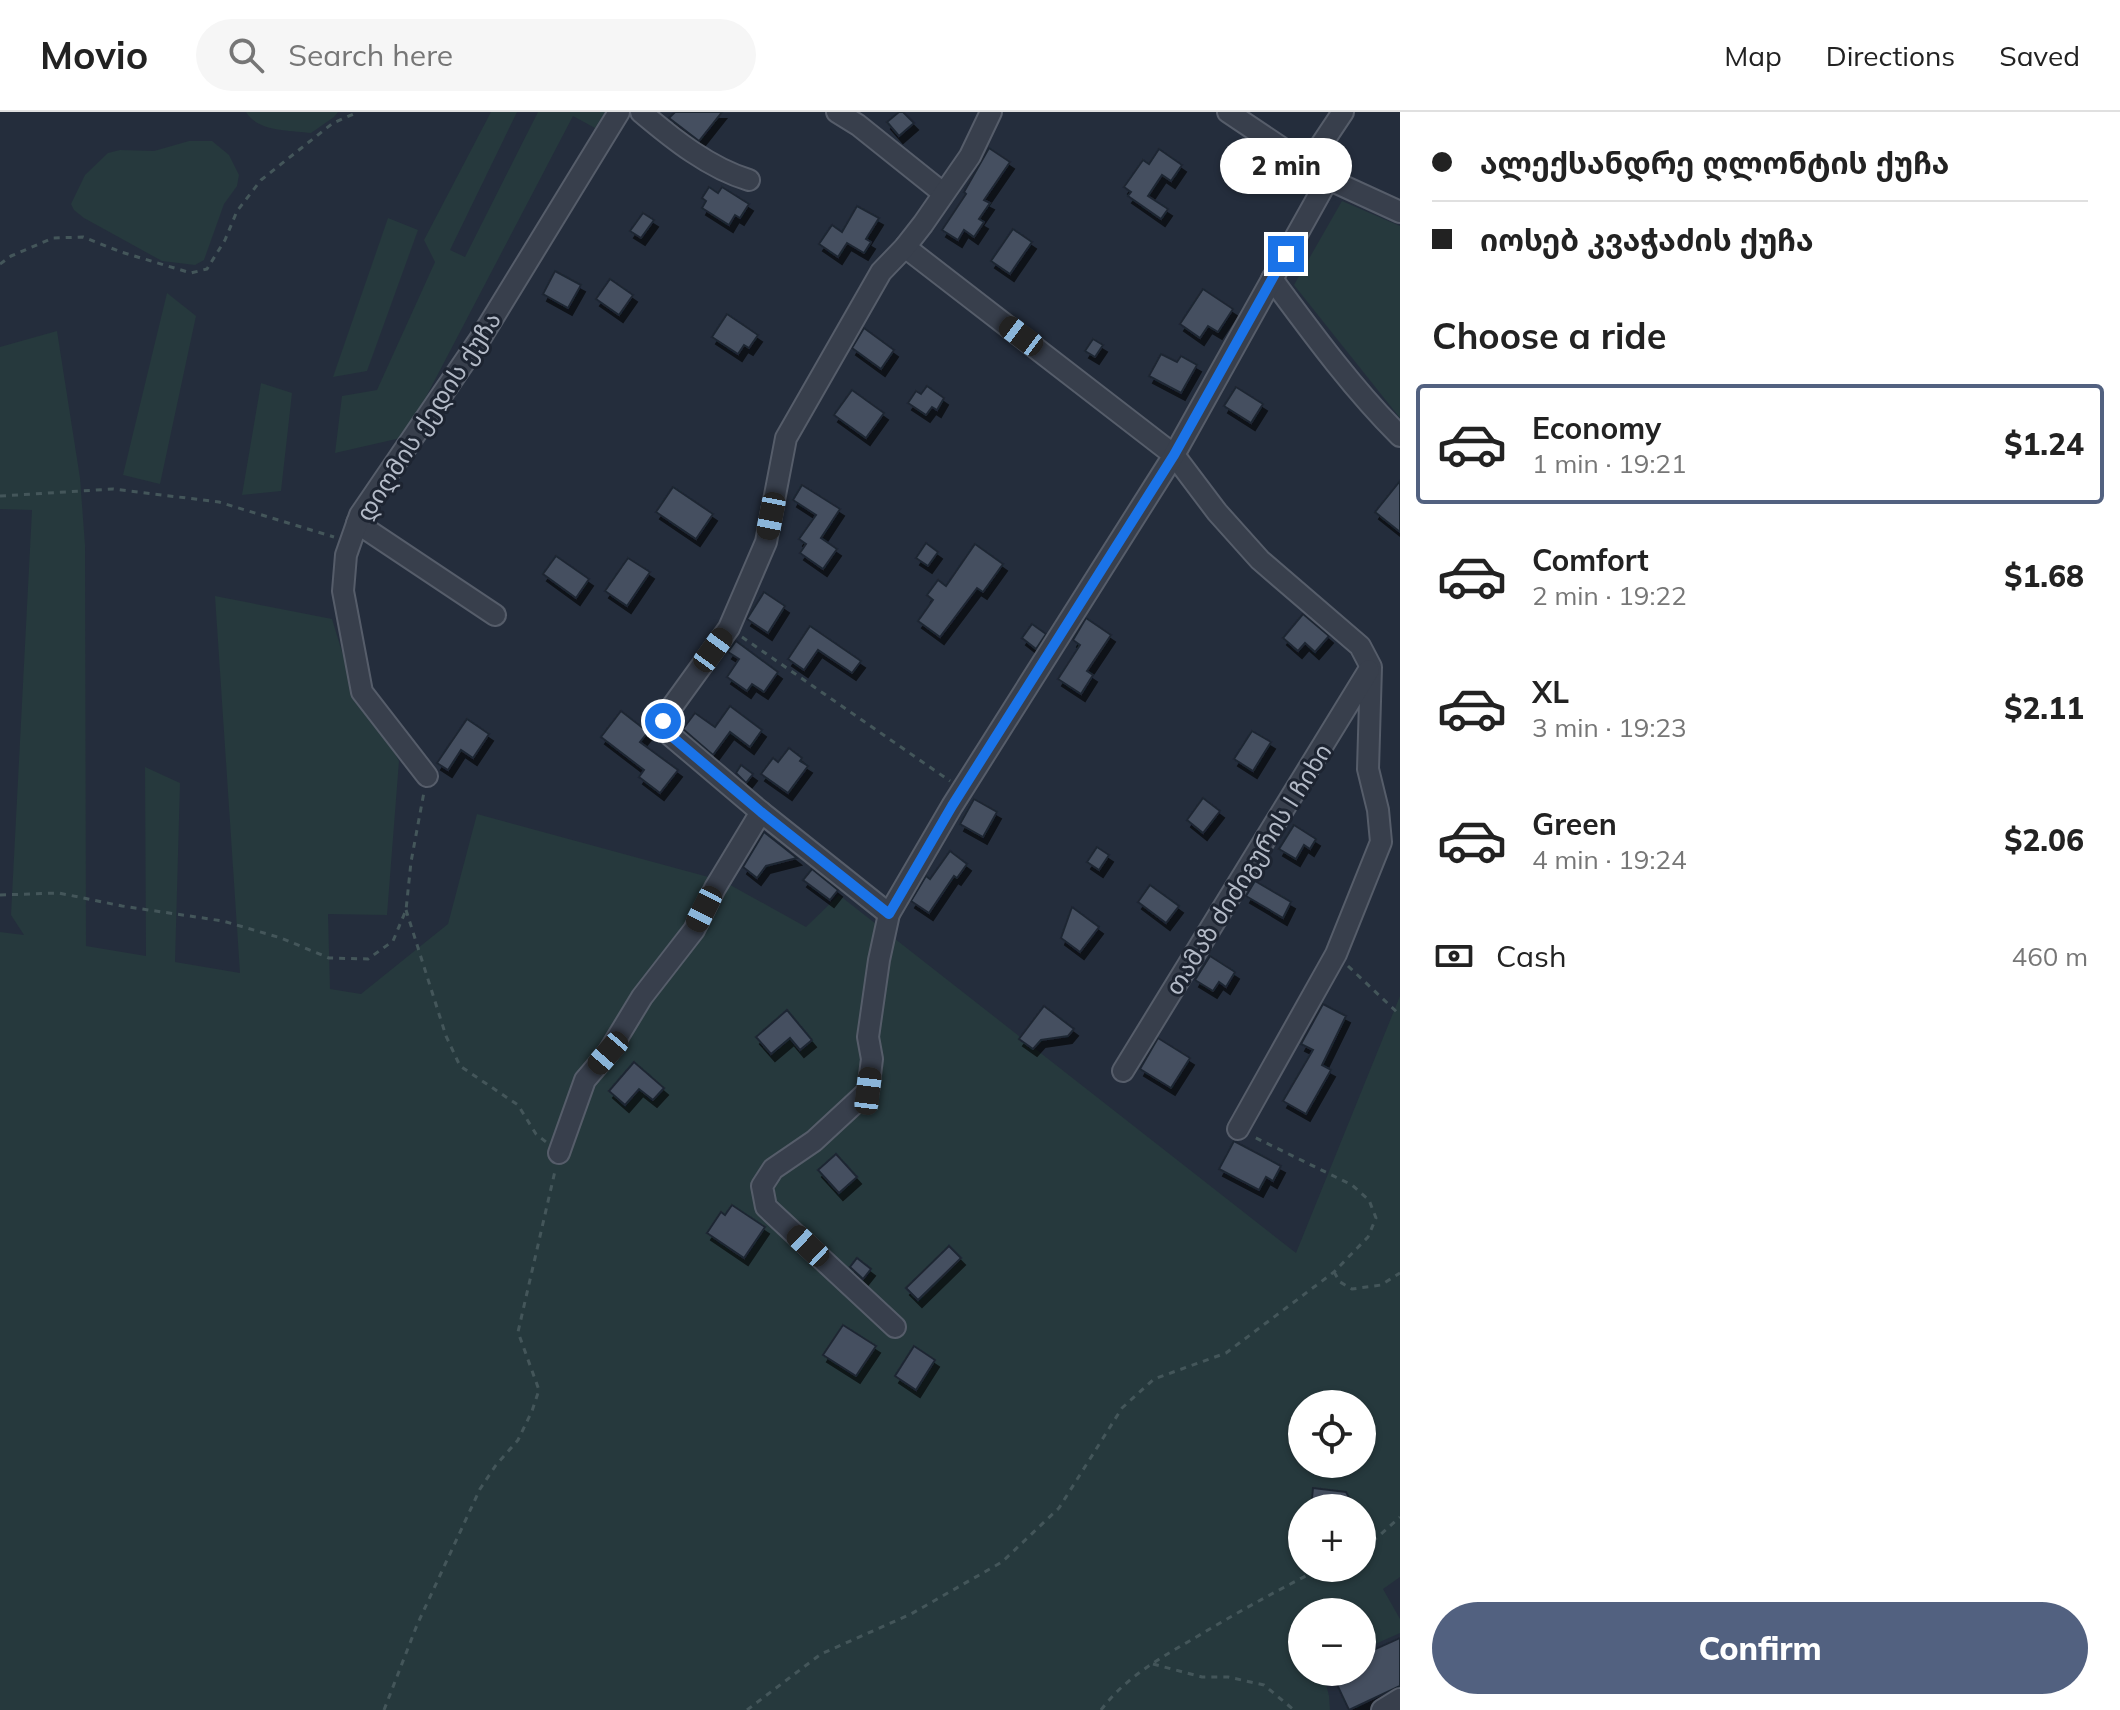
<!DOCTYPE html>
<html lang="en">
<head>
<meta charset="utf-8">
<style>
	body { margin:0; font-family:Mulish,"Noto Sans Georgian",sans-serif; background:#f6f6f6; color:#222; height:100vh; display:flex; flex-direction:column; font-size:30px; white-space:nowrap }
	* { box-sizing:border-box; margin:0 }
	p { font-size:26px; color:#767676 }
	.icon { flex:none; width:44px; height:44px; fill:none; stroke:currentColor; stroke-width:2; stroke-linecap:round; stroke-linejoin:round }
	.map { position:relative; flex:1; overflow:hidden }
	.sheet { display:flex; flex-direction:column; background:#fff; width:720px }
	.sheet>* { flex:none }
	.guide { display:grid; align-content:center; height:176px; padding:0 32px; background:#fff }
	.tools { position:absolute; left:1288px; top:1278px; display:grid; gap:16px }
	.tools a { display:grid; place-items:center; width:88px; height:88px; border-radius:50%; background:#fff; box-shadow:0 2px 6px #0004; font-size:40px }
	.end { position:absolute; width:36px; height:36px; margin:-18px; border:10px solid #1a73e8; background:#fff; box-shadow:0 0 0 4px #fff }
	.from { border-radius:50% }
	.bubble { position:absolute; height:56px; border-radius:28px; background:#fff; box-shadow:0 2px 6px #0004; font-size:26px; font-weight:800; line-height:56px; text-align:center }
	.car { position:absolute; width:24px; height:48px; margin:-24px -12px; border-radius:10px; box-shadow:0 0 6px 2px #0007; background:linear-gradient(#222 24%,#8ab4d8 0 40%,#222 0 76%,#8ab4d8 0 86%,#222 0) }
	.guide b { display:flex; align-items:center; gap:28px; height:76px; font-size:30px }
	.guide b+b { border-top:2px solid #e0e0e0 }
	.guide i { width:20px; height:20px; background:#222 }
	ul { padding:0; list-style:none }
	li { display:flex; align-items:center; gap:24px; height:120px; margin:0 16px 12px; padding:0 16px; border:4px solid transparent; border-radius:8px }
	li div { flex:1 }
	li b { display:block; font-size:30px }
	li em { font-style:normal; font-weight:800 }
	li.selected { border-color:#526180 }
	li>.icon { width:72px; height:72px; stroke-width:1.5 }
	h2 { padding:0 32px; font-size:36px; line-height:96px }
	.pay { display:flex; align-items:center; gap:20px; height:88px; padding:0 32px; font-size:30px }
	.pay p { margin-inline-start:auto }
	.button { display:flex; gap:16px; margin-top:auto; padding:16px 32px }
	.button a { flex:1; height:92px; border-radius:48px; background:#526180; color:#fff; font-size:32px; font-weight:800; line-height:92px; text-align:center }
	header { display:flex; align-items:center; gap:48px; box-sizing:border-box; height:112px; padding:0 40px; background:#fff; border-bottom:2px solid #e0e0e0 }
	header strong { font-size:38px }
	nav { display:flex; gap:44px; margin-inline-start:auto; font-size:28px }
	.search { width:560px; height:72px; background:#f6f6f6; display:flex; align-items:center; gap:20px; box-sizing:border-box; padding:0 28px; border-radius:44px; color:#767676; font-size:30px }
	main { display:flex; flex:1; min-height:0 }
	.map>svg:first-child { display:block }
	.green { fill:#26393d; fill-rule:evenodd }
	.building { fill:#455060; stroke:#1f2633; stroke-width:2; filter:url(#shadow) }
	.lines { fill:none; stroke-linecap:round; stroke-linejoin:round }
	.minor-casing { stroke:#565d6a; stroke-width:24 }
	.path { stroke:#44565a; stroke-width:3; stroke-dasharray:6 6; stroke-linecap:butt }
	.minor { stroke:#383f4c; stroke-width:20 }
	.route { stroke:#1a73e8; stroke-width:10 }
	.labels { text-anchor:middle; dominant-baseline:central; stroke-width:6; stroke-linejoin:round; paint-order:stroke }
	.street-label { font-size:24px; fill:#b3bac7; stroke:#1d2431 }
</style>
</head>
<body>
<header>
<strong>Movio</strong>
<div class="search"><svg class="icon" aria-label="search" viewBox="0 0 24 24"><circle cx="10" cy="10" r="6"/><path d="M15 15l6 6"/></svg>Search here</div>
<nav><a>Map</a><a>Directions</a><a>Saved</a></nav>
</header>
<main>
<div class="map">
<svg width="1400" height="1598" viewBox="0 0 1400 1598">
	<defs>
		<filter id="shadow"><feDropShadow dx="4" dy="7" stdDeviation="0" flood-color="#0009"/></filter>
	</defs>
	<rect width="100%" height="100%" fill="#242d3c"/>
	<g class="green">
		<path d="M246 0H338L334 5 311 21C290 18 258 20 246 0Z"/>
		<path d="M491 0H517L450 138 465 145 538 0H605L595 16 573 4 405 325 335 341 342 284 377 278 435 150 424 128Z"/>
		<path d="M189 29H212L229 43 239 63 237 74 224 92 204 148 195 153 162 149 84 106 74 98 71 92 85 63 108 41 120 38 154 39Z"/>
		<path d="M1342 89 1400 114V306L1294 173Z"/>
		<path d="M388 106 418 118 367 259 333 265Z"/>
		<path d="M167 181 196 204 160 372 123 363Z"/>
		<path d="M57 219 80 366 85 433 86 834 146 844 145 655 180 671 175 850 240 861 215 484 332 507 346 553 399 649 387 803 328 802 330 877 361 882 448 812 477 702 723 769 806 815 839 783 1296 1141 1400 884V1465L1383 1477 1400 1507V1521L1362 1538V1500H1302V1560H1323L1329 1584 1330 1598H0V820L24 823 11 803 32 398 0 397V235ZM1302 1292H1362V1352H1302ZM1302 1396H1362V1456H1302Z"/>
		<path d="M261 271 292 281 281 379 242 383Z"/>
	</g>
	<g class="building">
		<path d="M675 0H722L699 29 669 6Z"/>
		<path d="M899 0H903L914 11 899 24 887 10Z"/>
		<path d="M989 36 1010 50 984 88 990 91 979 107 984 110 974 125 964 118 958 128 942 118 966 82 964 80Z"/>
		<path d="M1159 37 1182 53 1171 69 1162 63 1148 84 1168 97 1161 107 1128 84 1131 80 1124 75 1143 48 1149 52Z"/>
		<path d="M709 75 718 81 722 75 749 92 740 106 735 103 729 113 702 96 706 89 702 86Z"/>
		<path d="M857 94 879 106 866 127 871 130 864 141 847 131 838 145 819 132 832 113 842 120Z"/>
		<path d="M643 101 654 108 641 126 630 119Z"/>
		<path d="M1013 117 1032 130 1010 162 991 149Z"/>
		<path d="M555 159 581 173 568 196 543 182Z"/>
		<path d="M610 167 633 183 619 203 596 187Z"/>
		<path d="M1203 177 1233 197 1218 220 1208 214 1200 226 1180 212Z"/>
		<path d="M727 202 758 223 749 236 744 233 738 242 712 225Z"/>
		<path d="M864 216 894 238 881 257 852 236Z"/>
		<path d="M1093 227 1103 233 1095 245 1085 239Z"/>
		<path d="M1161 242 1177 250 1181 244 1197 253 1181 281 1149 264Z"/>
		<path d="M927 274 944 286 937 298 932 295 926 303 908 291 916 279 921 282Z"/>
		<path d="M1236 275 1263 292 1251 311 1224 294Z"/>
		<path d="M852 278 884 301 866 326 834 303Z"/>
		<path d="M1400 369V420L1375 400Z"/>
		<path d="M802 373 840 397 821 426 837 437 823 457 800 441 806 432 799 427 816 403 793 388Z"/>
		<path d="M673 375 713 402 696 427 656 400Z"/>
		<path d="M926 431 938 440 928 454 916 446Z"/>
		<path d="M975 432 1003 452 983 480 977 476 940 525 918 509 933 488 927 483 938 468 946 474Z"/>
		<path d="M556 444 589 467 576 486 543 462Z"/>
		<path d="M628 446 650 460 627 494 605 479Z"/>
		<path d="M764 480 785 494 768 521 747 507Z"/>
		<path d="M1303 502 1329 524 1315 540 1305 531 1298 539 1283 526Z"/>
		<path d="M1086 506 1111 523 1087 559 1093 563 1081 582 1058 567 1080 533 1073 528Z"/>
		<path d="M1032 512 1046 522 1036 537 1022 526Z"/>
		<path d="M810 514 861 549 852 561 818 538 804 558 788 547Z"/>
		<path d="M736 529 778 560 764 580 752 572 747 579 727 565 739 547 728 540Z"/>
		<path d="M730 594 762 618 750 635 730 620 713 643 683 617 695 601 715 615Z"/>
		<path d="M621 599 648 620 640 630 678 658 660 681 639 665 644 658 601 625Z"/>
		<path d="M467 607 489 622 473 646 461 638 448 658 437 651Z"/>
		<path d="M1252 619 1271 630 1253 659 1234 647Z"/>
		<path d="M789 636 802 646 800 649 808 654 788 681 761 662 773 646 778 650Z"/>
		<path d="M741 653 753 662 746 671 736 661Z"/>
		<path d="M1203 686 1220 699 1203 721 1187 708Z"/>
		<path d="M974 687 997 700 983 725 960 712Z"/>
		<path d="M1294 713 1316 727 1310 737 1304 733 1296 747 1279 737Z"/>
		<path d="M764 720 797 746 766 754 757 766 743 755Z"/>
		<path d="M1097 735 1109 743 1099 758 1087 750Z"/>
		<path d="M950 739 967 752 957 766 954 764 929 801 911 789 926 764 930 767Z"/>
		<path d="M812 757 838 778 830 788 803 768Z"/>
		<path d="M1255 769 1291 790 1283 806 1246 784Z"/>
		<path d="M1150 773 1179 794 1166 811 1138 790Z"/>
		<path d="M1072 795 1099 815 1080 840 1061 826Z"/>
		<path d="M1210 844 1235 860 1226 875 1219 870 1213 879 1195 868Z"/>
		<path d="M1323 892 1346 904 1322 953 1331 958 1306 1002 1283 989 1313 938 1301 932Z"/>
		<path d="M1044 894 1074 917 1068 924 1041 928 1033 937 1019 927Z"/>
		<path d="M787 898 812 928 800 938 790 926 771 942 756 925Z"/>
		<path d="M1158 926 1190 946 1171 976 1140 957Z"/>
		<path d="M634 950 664 976 653 988 639 977 625 993 609 979Z"/>
		<path d="M1234 1029 1281 1054 1273 1069 1266 1065 1259 1078 1219 1057Z"/>
		<path d="M836 1042 857 1065 839 1081 818 1058Z"/>
		<path d="M732 1093 765 1115 744 1146 707 1121 721 1100 725 1103Z"/>
		<path d="M949 1134 961 1146 918 1188 906 1176Z"/>
		<path d="M857 1146 871 1157 863 1167 850 1155Z"/>
		<path d="M843 1213 876 1234 856 1264 823 1243Z"/>
		<path d="M914 1234 935 1248 916 1278 895 1264Z"/>
		<path d="M1313 1376 1346 1380 1355 1396H1311Z"/>
		<path d="M1400 1526V1574L1349 1598 1331 1560H1362V1543Z"/>
	</g>
	<g class="lines">
		<g class="minor-casing">
			<g id="minor">
				<path d="M641 0C673 27 709 56 749 68"/>
				<path d="M837 0 858 13 943 81"/>
				<path d="M1228 0 1328 67 1400 100"/>
				<path d="M1307 54 1343 0"/>
				<path d="M905 135 1174 343 1217 400 1260 448 1360 534 1371 555 1368 657 1378 698 1381 730 1336 842 1238 1017"/>
				<path d="M1272 167C1312 221 1352 276 1400 324"/>
				<path d="M357 411 495 503"/>
				<path d="M427 664 362 580 343 479 346 443 360 403 480 227 619 0"/>
				<path d="M889 802 761 700 670 623C664 616 662 612 666 603L729 516 766 430 786 326 881 160 905 135 923 112 970 44 991 0"/>
				<path d="M1123 959 1369 558"/>
				<path d="M559 1041 585 968 608 941 642 885 694 818 715 776 761 700"/>
				<path d="M895 1215 766 1095 762 1074 773 1057 814 1029 868 979 872 947 868 925 879 848 889 802 952 694 1174 343 1328 67"/>
				<path d="M1382 1598 1400 1587"/>
			</g>
		</g>
		<g class="path">
			<path d="M0 152 11 144 53 126 83 125 121 140 191 161 207 157 225 128 237 99 261 68 333 11 358 0"/>
			<path d="M0 384 113 377 219 390 334 425"/>
			<path d="M742 525 950 669"/>
			<path d="M0 783 59 781 122 794 223 809 281 826 329 846 368 847 393 829 406 798 411 750 424 680"/>
			<path d="M406 798 446 924 460 954 518 993 536 1022 546 1030"/>
			<path d="M1348 854 1400 903"/>
			<path d="M1334 1160 1340 1170 1352 1177 1381 1173 1400 1161"/>
			<path d="M1362 1436 1370 1432 1400 1405"/>
			<path d="M1153 1552 1202 1565H1228L1264 1573 1294 1598"/>
			<path d="M384 1598 417 1513 480 1377 496 1353 518 1328 532 1299 539 1278 518 1220 555 1059"/>
			<path d="M747 1598 821 1542 911 1502 1002 1450 1059 1396 1122 1296 1154 1267 1226 1241 1334 1160 1368 1125 1376 1106 1369 1088 1352 1073 1254 1025"/>
			<path d="M1101 1598C1127 1563 1166 1543 1203 1521 1242 1498 1281 1476 1322 1456"/>
		</g>
		<use href="#minor" class="minor"/>
	</g>
	<g class="lines">
		<path class="route" d="M663 609 665 616 670 623 761 700 889 802 952 694 1174 343 1286 142"/>
	</g>
	<g class="labels">
		<g class="street-label">
			<text transform="translate(428 304) rotate(-57)">დიღმის ქედის ქუჩა</text>
			<text transform="translate(1248 757) rotate(-58)">თამაზ ძიძიგურის I ჩიხი</text>
		</g>
	</g>
</svg>
<div class="tools">
<a><svg class="icon" aria-label="locate" viewBox="0 0 24 24"><circle cx="12" cy="12" r="6"/><path d="M12 2v4M12 18v4M2 12h4M18 12h4"/></svg></a>
<a>+</a>
<a>−</a>
</div>
<i class="end from" style="left:663px;top:609px"></i>
<i class="end" style="left:1286px;top:142px"></i>
<div class="bubble" style="left:1220px;top:26px;width:132px">2 min</div>
<i class="car" style="left:1021px;top:224px;rotate:307deg"></i>
<i class="car" style="left:771px;top:404px;rotate:191deg"></i>
<i class="car" style="left:713px;top:538px;rotate:36deg"></i>
<i class="car" style="left:704px;top:797px;rotate:207deg"></i>
<i class="car" style="left:608px;top:941px;rotate:221deg"></i>
<i class="car" style="left:868px;top:979px;rotate:7deg"></i>
<i class="car" style="left:808px;top:1134px;rotate:313deg"></i>
</div>
<section class="sheet">
<div class="guide">
<b><i class="from"></i>ალექსანდრე ღლონტის ქუჩა</b>
<b><i></i>იოსებ კვაჭაძის ქუჩა</b>
</div>
<h2>Choose a ride</h2>
<ul>
<li class="selected"><svg class="icon" aria-label="car" viewBox="0 0 24 24"><path d="M5 17H2v-5l4-1 3-4h7l3 4 3 1v5h-3M9 17h6M6 11h13"/><circle cx="7" cy="17" r="2"/><circle cx="17" cy="17" r="2"/></svg><div><b>Economy</b><p>1 min · 19:21</p></div><em>$1.24</em></li>
<li><svg class="icon" aria-label="car" viewBox="0 0 24 24"><path d="M5 17H2v-5l4-1 3-4h7l3 4 3 1v5h-3M9 17h6M6 11h13"/><circle cx="7" cy="17" r="2"/><circle cx="17" cy="17" r="2"/></svg><div><b>Comfort</b><p>2 min · 19:22</p></div><em>$1.68</em></li>
<li><svg class="icon" aria-label="car" viewBox="0 0 24 24"><path d="M5 17H2v-5l4-1 3-4h7l3 4 3 1v5h-3M9 17h6M6 11h13"/><circle cx="7" cy="17" r="2"/><circle cx="17" cy="17" r="2"/></svg><div><b>XL</b><p>3 min · 19:23</p></div><em>$2.11</em></li>
<li><svg class="icon" aria-label="car" viewBox="0 0 24 24"><path d="M5 17H2v-5l4-1 3-4h7l3 4 3 1v5h-3M9 17h6M6 11h13"/><circle cx="7" cy="17" r="2"/><circle cx="17" cy="17" r="2"/></svg><div><b>Green</b><p>4 min · 19:24</p></div><em>$2.06</em></li>
</ul>
<div class="pay"><svg class="icon" aria-label="cash" viewBox="0 0 24 24"><path d="M3 7h18v10H3z"/><circle cx="12" cy="12" r="2"/></svg>Cash<p>460 m</p></div>
<div class="button"><a>Confirm</a></div>
</section>
</main>
</body>
</html>
